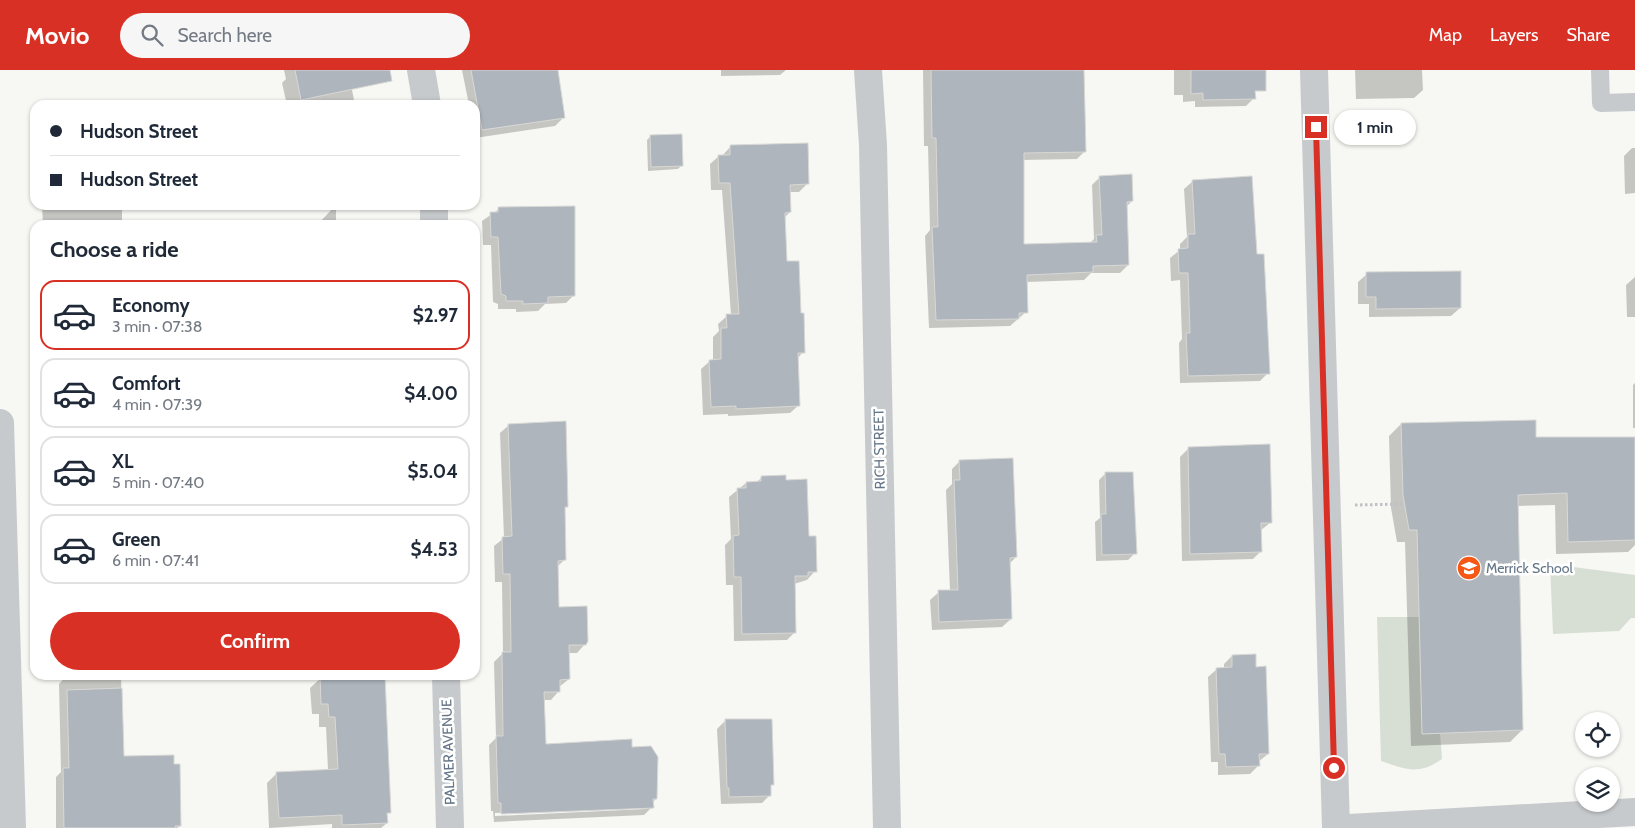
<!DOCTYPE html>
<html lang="en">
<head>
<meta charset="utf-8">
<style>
	body { margin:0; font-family:Cabin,sans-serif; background:#f6f6f7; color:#1f2937; height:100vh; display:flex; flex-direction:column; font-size:19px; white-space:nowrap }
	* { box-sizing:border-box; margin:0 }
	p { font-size:16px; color:#747a83 }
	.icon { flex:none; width:28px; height:28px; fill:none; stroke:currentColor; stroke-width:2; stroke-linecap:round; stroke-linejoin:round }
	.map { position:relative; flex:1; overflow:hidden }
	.sheet { position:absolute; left:30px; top:150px; width:450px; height:460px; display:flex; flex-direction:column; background:#fff; border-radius:15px; box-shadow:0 1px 4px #0004 }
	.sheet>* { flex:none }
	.guide { position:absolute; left:30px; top:30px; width:450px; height:110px; border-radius:15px; box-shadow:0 1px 4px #0004; display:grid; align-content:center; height:110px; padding:0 20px; background:#fff }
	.tools { position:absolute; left:1575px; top:642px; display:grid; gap:10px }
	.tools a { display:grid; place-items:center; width:45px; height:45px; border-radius:50%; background:#fff; box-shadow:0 1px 4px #0004; font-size:25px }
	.end { position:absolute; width:22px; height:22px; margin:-11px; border:6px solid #d93025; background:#fff; box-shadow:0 0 0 2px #fff }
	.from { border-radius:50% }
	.bubble { position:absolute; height:35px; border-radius:18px; background:#fff; box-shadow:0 1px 4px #0004; font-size:16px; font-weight:700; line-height:35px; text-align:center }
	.guide b { display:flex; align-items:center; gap:18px; height:48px; font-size:19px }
	.guide b+b { border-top:1px solid #e0e1e3 }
	.guide i { width:12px; height:12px; background:#1f2937 }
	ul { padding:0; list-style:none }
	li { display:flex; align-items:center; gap:15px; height:70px; margin:0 10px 8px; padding:0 10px; border:2px solid #e0e1e3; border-radius:15px }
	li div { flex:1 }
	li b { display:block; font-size:19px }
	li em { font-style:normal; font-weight:700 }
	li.active { border-color:#d93025 }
	li>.icon { width:45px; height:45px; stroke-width:1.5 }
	h2 { padding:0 20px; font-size:22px; line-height:60px }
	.button { display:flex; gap:10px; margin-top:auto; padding:10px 20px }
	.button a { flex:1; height:58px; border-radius:30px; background:#d93025; color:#fff; font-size:20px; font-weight:700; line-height:58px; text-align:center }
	header { display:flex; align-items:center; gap:30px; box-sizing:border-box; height:70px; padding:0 25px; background:#d93025; color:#fff }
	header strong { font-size:24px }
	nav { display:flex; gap:28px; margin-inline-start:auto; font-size:18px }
	.search { width:350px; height:45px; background:#f6f6f7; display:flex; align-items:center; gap:12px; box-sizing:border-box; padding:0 18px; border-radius:28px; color:#747a83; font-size:19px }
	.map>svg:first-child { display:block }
	.green { fill:#d7dfd4 }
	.shadow { fill:#0003; fill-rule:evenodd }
	.building { fill:#aeb5bc; stroke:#d8d8d6 }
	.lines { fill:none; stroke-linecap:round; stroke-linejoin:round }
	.path { stroke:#bfc2c4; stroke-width:3; stroke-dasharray:2.5 2.5; stroke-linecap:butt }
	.service { stroke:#c6cacd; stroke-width:18 }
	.minor { stroke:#c6cacd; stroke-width:28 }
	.route { stroke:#d93025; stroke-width:6 }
	.labels { text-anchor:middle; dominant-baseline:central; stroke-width:5; stroke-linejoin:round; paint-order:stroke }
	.street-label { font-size:14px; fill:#637587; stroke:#fff }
	.poi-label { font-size:14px; fill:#637587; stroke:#fff; text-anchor:start }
</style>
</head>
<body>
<header>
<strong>Movio</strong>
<div class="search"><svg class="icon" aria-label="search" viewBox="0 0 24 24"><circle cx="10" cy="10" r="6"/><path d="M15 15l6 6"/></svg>Search here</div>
<nav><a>Map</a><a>Layers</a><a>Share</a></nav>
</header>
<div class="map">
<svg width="1635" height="758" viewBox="0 0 1635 758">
	<rect width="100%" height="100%" fill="#f7f7f3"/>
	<g class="green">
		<path d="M1550 494 1635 505V548H1631L1619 561 1553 564Z"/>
		<path d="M1377 547H1419L1422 664 1440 663 1442 689C1419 705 1407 700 1381 691Z"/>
	</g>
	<g class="shadow">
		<path d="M284 0H348L355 35H287L282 13 286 9Z"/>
		<path d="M462 0H557L564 47 555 56 475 68V35H469Z"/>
		<path d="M721 0H786L780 5 721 6Z"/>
		<path d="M923 0H1083L1085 81 1077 89 1022 90 1023 176 1090 173 1094 169 1092 115 1100 107 1132 131 1126 137 1128 195 1120 203H1091L1084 210 1026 212V242L1010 256 929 258 925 166 930 160 928 76H924Z"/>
		<path d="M1174 0H1253L1254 28 1246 36 1195 37V31L1183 32V25H1174Z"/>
		<path d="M1355 0H1422L1423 20 1414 28 1356 29Z"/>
		<path d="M651 66 682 95 678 99 648 101 647 70Z"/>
		<path d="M731 76 807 114 799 122H789L790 142 784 148 786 192 803 282 797 289 799 335 790 343 728 346V344L703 345 701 299 710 291H713V267L719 261 718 254 727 246 731 245 722 120H711L710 94 719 86H722Z"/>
		<path d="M1632 78H1635V123L1625 124 1624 86Z"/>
		<path d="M1193 111 1256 185 1268 303 1260 311 1180 313 1179 273 1182 269 1180 210 1171 211 1170 188 1180 180V174L1187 167 1184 119Z"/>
		<path d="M42 135H122V155H43Z"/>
		<path d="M336 135V155H358H317Z"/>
		<path d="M499 139 574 225 566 233 545 234 538 241 516 242V239H498V234L493 232 491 175H483L482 151Z"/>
		<path d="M1367 204 1460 238 1451 246 1369 247V234H1358V212Z"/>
		<path d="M1635 207V247H1627L1626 215Z"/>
		<path d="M1635 313V358H1633V315Z"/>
		<path d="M1401 354 1535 369 1635 367V475L1628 482 1556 484 1555 435 1517 436 1522 660 1510 672 1411 676 1405 472H1397L1391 438 1389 366Z"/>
		<path d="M509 355 567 436 564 440V490L557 497 558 538 585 574 577 583H568L569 609 559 617V621L551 630H543L544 676 631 678 656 729 652 733V737L644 745 494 752 493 741H491L489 675 496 668 494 592 503 583 502 512H495L494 476 504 468 500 363ZM648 737 645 739 495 746V743Z"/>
		<path d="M1188 379 1271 452 1260 461 1261 481 1253 489 1182 491 1180 387Z"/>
		<path d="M960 391 1016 487 1009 494 1011 549 1002 557 932 560 930 530 939 522 950 521 946 420 952 414V399Z"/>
		<path d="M1106 403 1135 483 1128 490 1096 491 1095 452 1100 448 1099 410Z"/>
		<path d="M761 408 808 467 815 501 807 510 794 514 795 562 787 570 734 571 733 515H726L725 475 731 469 729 427 746 413H756Z"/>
		<path d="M1232 586 1255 598 1268 684 1258 692V696L1250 704 1218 705V692H1211L1208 607 1217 599H1224V594Z"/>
		<path d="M67 605H121L123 688 180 756 177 758H56V707L61 702 59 614Z"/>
		<path d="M321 608 390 742 386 745 387 753 381 758H332V754L269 758 267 713 277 703 328 700 326 657H319V644H312L310 618Z"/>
		<path d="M725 651 772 715 770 717V725L762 733 721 734 717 659Z"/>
	</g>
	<g class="building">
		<path d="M295 0H390L392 11 301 30Z"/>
		<path d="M471 0H558L565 48 482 60Z"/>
		<path d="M931 0H1084L1086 82 1024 83V174L1097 172 1096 165H1102L1099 106 1132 104 1133 131 1127 132 1129 195 1093 196V202L1027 205 1028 243H1019V249L936 250 932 157H938L936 68H932Z"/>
		<path d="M1191 0H1266V21H1255L1256 29 1203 30V23L1191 24Z"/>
		<path d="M682 64 683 96 651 97 650 65Z"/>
		<path d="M808 73 809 114 790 115 791 142 785 143 787 191H799L801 243H804L805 283H798L800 336 736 339V336L711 337 709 290 721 289V258H727L726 244H739L730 113H719L718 85H730V75Z"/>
		<path d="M1252 106 1257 184H1264L1270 304 1188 306 1186 263H1190L1188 203H1179L1178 179 1188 178V164H1195L1192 110Z"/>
		<path d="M575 136V226L548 227V233L523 234V231H506V226L501 224 498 167H491L490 142H498V137Z"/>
		<path d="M1461 201V238L1376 239V227H1366V202Z"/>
		<path d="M1536 350V367H1635V470L1568 472 1567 423 1518 425 1523 660 1422 664 1417 460H1409L1403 425 1401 353Z"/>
		<path d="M566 351 568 437H565L566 490 558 491 559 537 587 536 588 571 586 575H569L570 609 560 610V622H544L546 674 632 669V677L651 676 658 687 657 729H653L654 738 501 744V733H498L496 666H503L502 582H511L510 504H503L502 467 512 466 508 354Z"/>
		<path d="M1270 374 1272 453H1261L1262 482 1190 484 1188 377Z"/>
		<path d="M1013 388 1017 487 1010 488 1012 549 939 552 938 520H958L954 410H960L959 390Z"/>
		<path d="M1105 402H1133L1137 484 1102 485 1101 444H1106Z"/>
		<path d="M786 405V410L807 409 809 466H816L817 502H808V506H795L796 563 742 564 741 507H734L733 466 739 465 737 418H746V412L761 411V406Z"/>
		<path d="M1256 584V597L1266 596 1269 684H1259L1260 696 1226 697 1225 684H1219L1216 598 1232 597V585Z"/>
		<path d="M320 606H385L391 743H387L388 753 342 755V745L279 748 276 702 338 699 335 647H329L328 634H321Z"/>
		<path d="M122 618 124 686 174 685V694H180L181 756H175L176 758H64L63 698H69L67 620Z"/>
		<path d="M725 649H772L774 715H771V726L729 727V718H727Z"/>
	</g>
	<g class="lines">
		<path class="path" d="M1355 435 1405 434"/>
		<path class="service" d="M1600 0 1601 33 1635 32"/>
		<g class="minor">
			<path d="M421 0 427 35"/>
			<path d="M868 0 873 75 887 758"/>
			<path d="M1314 0 1336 758"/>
			<path d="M434 135V155"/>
			<path d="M0 353 12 758"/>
			<path d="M446 605 450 758"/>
			<path d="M1349 758 1635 742"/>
		</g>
	</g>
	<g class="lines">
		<path class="route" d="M1316 57 1334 698"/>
	</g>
	<defs>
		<g id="school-disc" transform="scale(1.25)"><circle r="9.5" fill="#f55715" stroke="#fff"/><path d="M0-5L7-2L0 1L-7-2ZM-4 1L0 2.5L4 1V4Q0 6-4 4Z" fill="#fff"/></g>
	</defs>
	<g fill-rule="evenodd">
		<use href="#school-disc" x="1469" y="498"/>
	</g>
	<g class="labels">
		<g class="street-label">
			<text transform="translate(879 379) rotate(-91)">RICH STREET</text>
			<text transform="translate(448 682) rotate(-92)">PALMER AVENUE</text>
		</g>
		<g class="poi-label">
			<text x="1486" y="498">Merrick School</text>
		</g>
	</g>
</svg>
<div class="tools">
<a><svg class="icon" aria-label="locate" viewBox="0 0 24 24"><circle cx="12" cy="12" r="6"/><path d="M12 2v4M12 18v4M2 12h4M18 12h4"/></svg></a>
<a><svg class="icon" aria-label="layers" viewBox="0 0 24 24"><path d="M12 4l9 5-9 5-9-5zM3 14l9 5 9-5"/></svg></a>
</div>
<i class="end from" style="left:1334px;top:698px"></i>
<i class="end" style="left:1316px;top:57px"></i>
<div class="bubble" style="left:1334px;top:40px;width:82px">1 min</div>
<div class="guide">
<b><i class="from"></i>Hudson Street</b>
<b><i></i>Hudson Street</b>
</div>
<section class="sheet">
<h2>Choose a ride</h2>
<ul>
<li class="active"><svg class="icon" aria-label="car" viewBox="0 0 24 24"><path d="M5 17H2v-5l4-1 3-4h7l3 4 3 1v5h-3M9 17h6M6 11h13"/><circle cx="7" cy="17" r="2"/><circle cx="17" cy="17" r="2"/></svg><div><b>Economy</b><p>3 min · 07:38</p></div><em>$2.97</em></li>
<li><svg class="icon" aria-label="car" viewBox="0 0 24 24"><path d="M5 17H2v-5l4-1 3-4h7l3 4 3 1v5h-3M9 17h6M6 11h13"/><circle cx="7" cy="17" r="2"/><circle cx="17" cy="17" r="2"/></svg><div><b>Comfort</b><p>4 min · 07:39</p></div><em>$4.00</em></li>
<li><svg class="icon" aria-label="car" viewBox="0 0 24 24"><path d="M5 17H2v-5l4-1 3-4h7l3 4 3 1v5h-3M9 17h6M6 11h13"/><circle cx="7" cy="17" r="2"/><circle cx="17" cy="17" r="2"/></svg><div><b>XL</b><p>5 min · 07:40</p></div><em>$5.04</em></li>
<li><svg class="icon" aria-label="car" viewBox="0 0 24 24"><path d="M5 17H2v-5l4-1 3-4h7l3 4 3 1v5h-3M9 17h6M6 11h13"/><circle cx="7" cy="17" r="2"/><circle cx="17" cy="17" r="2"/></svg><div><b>Green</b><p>6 min · 07:41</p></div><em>$4.53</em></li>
</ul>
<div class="button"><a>Confirm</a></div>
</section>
</div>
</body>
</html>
